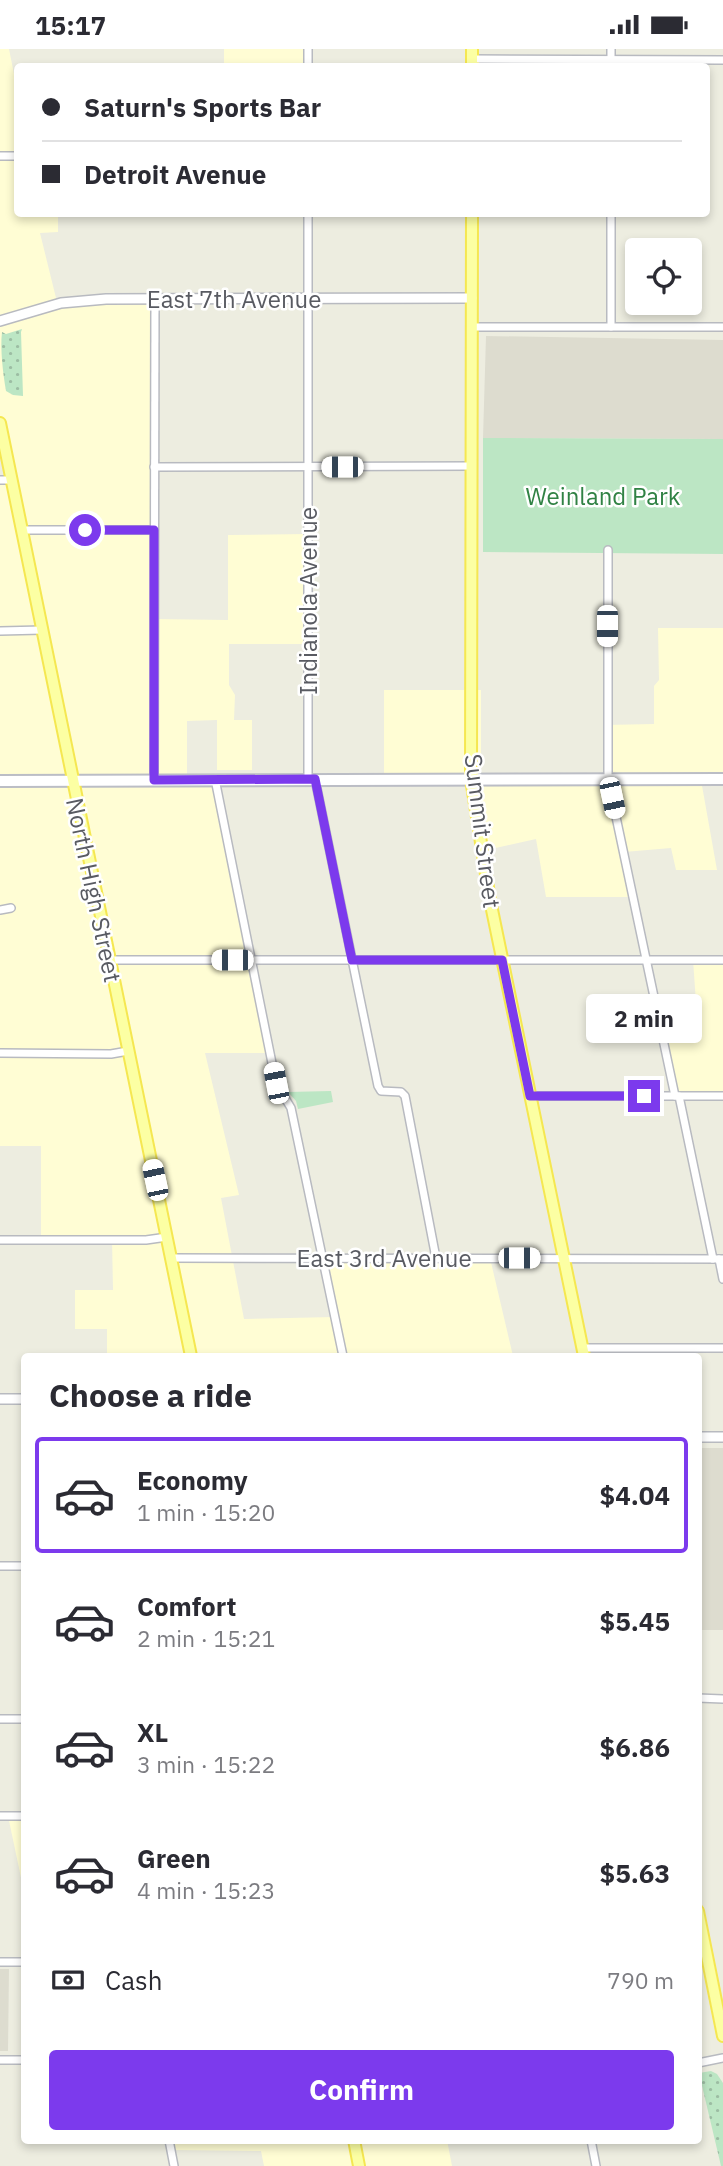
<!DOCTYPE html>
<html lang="en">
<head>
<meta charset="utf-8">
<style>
	body { margin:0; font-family:"IBM Plex Sans",sans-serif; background:#f2f2f3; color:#2b2b33; height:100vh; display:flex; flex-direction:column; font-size:26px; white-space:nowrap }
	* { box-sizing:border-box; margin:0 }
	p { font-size:23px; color:#7c7c81 }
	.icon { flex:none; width:38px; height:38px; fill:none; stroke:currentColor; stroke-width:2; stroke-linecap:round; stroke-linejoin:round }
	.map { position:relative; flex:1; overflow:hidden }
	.side { position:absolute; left:21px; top:1304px; width:681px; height:791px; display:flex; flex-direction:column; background:#fff; border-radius:7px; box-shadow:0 4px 10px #0003 }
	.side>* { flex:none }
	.guide { position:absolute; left:14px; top:14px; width:696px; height:154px; border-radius:7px; box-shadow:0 4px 10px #0003; display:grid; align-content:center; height:154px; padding:0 28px; background:#fff }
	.tools { position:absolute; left:625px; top:189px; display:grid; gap:14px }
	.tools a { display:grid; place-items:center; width:77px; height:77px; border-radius:7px; background:#fff; box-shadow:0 4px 10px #0003; font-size:35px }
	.end { position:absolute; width:32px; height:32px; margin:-16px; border:9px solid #7c3aed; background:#fff; box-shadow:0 0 0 4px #fff }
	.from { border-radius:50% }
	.bubble { position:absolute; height:49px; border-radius:7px; background:#fff; box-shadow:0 4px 10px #0003; font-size:23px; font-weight:700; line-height:49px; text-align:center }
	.car { position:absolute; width:21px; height:42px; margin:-21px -10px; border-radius:9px; box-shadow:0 0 5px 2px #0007; background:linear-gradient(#fff 24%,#345 0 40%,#fff 0 76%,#345 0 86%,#fff 0) }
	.guide b { display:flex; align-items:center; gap:24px; height:66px; font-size:26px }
	.guide b+b { border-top:2px solid #e1e1e2 }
	.guide i { width:18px; height:18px; background:#2b2b33 }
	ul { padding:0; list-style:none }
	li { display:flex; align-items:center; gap:21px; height:116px; margin:0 14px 10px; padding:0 14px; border:4px solid transparent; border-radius:7px }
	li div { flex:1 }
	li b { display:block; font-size:26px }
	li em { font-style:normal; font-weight:700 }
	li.selected { border-color:#7c3aed }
	li>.icon { width:63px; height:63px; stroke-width:1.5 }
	h2 { padding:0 28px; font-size:32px; line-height:84px }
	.pay { display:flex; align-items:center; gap:18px; height:77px; padding:0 28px; font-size:26px }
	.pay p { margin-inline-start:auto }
	.action { display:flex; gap:14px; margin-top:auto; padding:14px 28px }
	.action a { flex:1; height:80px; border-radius:7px; background:#7c3aed; color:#fff; font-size:28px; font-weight:700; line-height:80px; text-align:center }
	.status { display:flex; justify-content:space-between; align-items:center; height:49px; padding:0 35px; background:#fff; direction:ltr }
	.status svg { height:19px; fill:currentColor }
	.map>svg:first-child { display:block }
	.commercial { fill:#fffdd4 }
	.education { fill:#dddccf }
	.grass { fill:url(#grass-dots) }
	.park { fill:#bce6c4 }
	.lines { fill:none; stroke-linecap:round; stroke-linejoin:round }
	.minor-casing { stroke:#b8bac0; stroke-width:10 }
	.tertiary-casing { stroke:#b8bac0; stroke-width:12 }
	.secondary-casing { stroke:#bbbdc5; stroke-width:14 }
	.primary-casing { stroke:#f5e751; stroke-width:14 }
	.minor { stroke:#fff; stroke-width:7 }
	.tertiary { stroke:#fff; stroke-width:9 }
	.secondary { stroke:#fff; stroke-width:10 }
	.primary { stroke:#fcffa3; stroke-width:10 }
	.route { stroke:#7c3aed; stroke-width:9 }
	.labels { text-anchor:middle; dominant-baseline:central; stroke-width:5; stroke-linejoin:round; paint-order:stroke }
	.street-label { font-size:24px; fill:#595b62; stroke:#fff }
	.park-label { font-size:24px; fill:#308244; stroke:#fff }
</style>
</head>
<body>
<div class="status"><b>15:17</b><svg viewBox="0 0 49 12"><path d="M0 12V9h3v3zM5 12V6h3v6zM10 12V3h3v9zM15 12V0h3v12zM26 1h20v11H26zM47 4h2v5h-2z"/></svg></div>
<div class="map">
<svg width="723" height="2117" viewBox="0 0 723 2117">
	<defs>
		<pattern id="grass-dots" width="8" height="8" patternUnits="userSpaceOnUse" patternTransform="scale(1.75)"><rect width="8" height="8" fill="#bce6c4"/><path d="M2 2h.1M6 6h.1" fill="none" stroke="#9cbda3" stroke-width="1.8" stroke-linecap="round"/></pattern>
	</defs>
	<rect width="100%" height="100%" fill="#edede0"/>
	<g class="commercial">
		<path d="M0 0H9L16 35H17L18 164 58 165V183L40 184 57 253 152 250 154 570 228 571V486L307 485 308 595H229V636L235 646 234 671H252V721H217V671L187 672V726L210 728 269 1004H205L239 1146 221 1149 244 1270 334 1268 325 1207 490 1209 513 1307H107V1280H75V1241H113L112 1190H41V1097H0V432H10L0 382Z"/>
		<rect x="224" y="0" width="84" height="17"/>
		<path d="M658 579H723V730L701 731 717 821H676L671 799 624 803 634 848H546L536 790 482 802 468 729 384 730V641H481V730L605 729V676L654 675V637L659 631Z"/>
		<path d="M693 911H723V1045L676 1046 662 982H698Z"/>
		<path d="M8 1767H24V1838H23Z"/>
		<path d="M167 2091H447L452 2117H264L261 2102 169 2101Z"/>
	</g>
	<g class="education">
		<path d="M486 287 723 291V390L483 389Z"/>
		<rect x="698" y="1399" width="25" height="182"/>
		<path d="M0 1920H9L8 2002H0Z"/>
	</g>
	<g class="grass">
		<path d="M22 280 21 283 23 347 13 346 6 342C3 324 0 300 2 283L6 285Z"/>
		<path d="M711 2022 717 2025 723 2034V2117H721L699 2024Z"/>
	</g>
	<g class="park">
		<path d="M483 389 723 390V505L483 503Z"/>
		<path d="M331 1042 333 1053 298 1060 296 1052 288 1043Z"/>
	</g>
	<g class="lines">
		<g class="minor-casing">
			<g id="minor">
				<path d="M308 0V18"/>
				<path d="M472 10 723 11"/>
				<path d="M611 18V0"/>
				<path d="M0 107H18"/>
				<path d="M308 164V730"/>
				<path d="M611 164V278"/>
				<path d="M472 278H723"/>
				<path d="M154 418 472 417"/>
				<path d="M0 431H11"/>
				<path d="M22 481H154"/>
				<path d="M608 501V730L675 1047"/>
				<path d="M0 582 42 581"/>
				<path d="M215 730 276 1034 291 1059 343 1307"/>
				<path d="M315 730 378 1037 381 1042 401 1043 405 1047 436 1209"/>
				<path d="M154 731 155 250"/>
				<path d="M0 861 11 859"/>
				<path d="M109 911H723"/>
				<path d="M0 1004 111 1005 128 1002"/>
				<path d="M530 1047H723"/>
				<path d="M679 1047 713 1210"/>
				<path d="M0 1191H146L167 1188"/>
				<path d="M171 1209 723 1210"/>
				<path d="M719 1210 723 1230"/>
				<path d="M582 1299H723"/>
				<path d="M0 1517H24"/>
				<path d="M698 1649 723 1650"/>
				<path d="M0 1670H24"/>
				<path d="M0 1767H24"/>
				<path d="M0 1913H24"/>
				<path d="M0 2011H24"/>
				<path d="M698 2014 723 2009"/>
				<path d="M169 2091 174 2117"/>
				<path d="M591 2091 596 2117"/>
			</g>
		</g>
		<g class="tertiary-casing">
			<g id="tertiary">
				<path d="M0 272 61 254 106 250 472 249"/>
				<path d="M0 1350H24"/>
				<path d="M698 1388H723"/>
			</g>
		</g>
		<g class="secondary-casing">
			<path id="secondary" d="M0 732 723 730"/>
		</g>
		<g class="primary-casing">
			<g id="primary">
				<path d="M472 0V18"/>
				<path d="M472 164 471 730 490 851 584 1307"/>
				<path d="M0 374 191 1307"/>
				<path d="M698 1862 723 1987"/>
				<path d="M354 2091 359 2117"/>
			</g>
		</g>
		<use href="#minor" class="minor"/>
		<use href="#tertiary" class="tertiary"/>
		<use href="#secondary" class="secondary"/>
		<use href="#primary" class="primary"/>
	</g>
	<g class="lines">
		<path class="route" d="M85 481H154V731L315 730 352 911H502L530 1047H644"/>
	</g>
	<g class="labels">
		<g class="street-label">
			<text x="234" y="250">East 7th Avenue</text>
			<text transform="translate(308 552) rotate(-90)">Indianola Avenue</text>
			<text transform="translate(483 782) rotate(83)">Summit Street</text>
			<text transform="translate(94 841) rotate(78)">North High Street</text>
			<text x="384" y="1209">East 3rd Avenue</text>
		</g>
		<g class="park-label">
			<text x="603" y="447">Weinland Park</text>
		</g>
	</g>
</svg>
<div class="tools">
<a><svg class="icon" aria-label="locate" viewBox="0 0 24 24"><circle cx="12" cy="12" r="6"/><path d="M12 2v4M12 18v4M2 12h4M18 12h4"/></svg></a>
</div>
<i class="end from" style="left:85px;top:481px"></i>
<i class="end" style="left:644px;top:1047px"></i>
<div class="bubble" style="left:586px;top:945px;width:116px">2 min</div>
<i class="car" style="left:342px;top:418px;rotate:270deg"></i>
<i class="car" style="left:607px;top:577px;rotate:180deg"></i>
<i class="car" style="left:612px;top:749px;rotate:168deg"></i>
<i class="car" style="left:232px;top:911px;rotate:270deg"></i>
<i class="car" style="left:276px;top:1034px;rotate:349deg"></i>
<i class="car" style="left:155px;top:1131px;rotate:348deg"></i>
<i class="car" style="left:519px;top:1209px;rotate:90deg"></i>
<div class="guide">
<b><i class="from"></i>Saturn's Sports Bar</b>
<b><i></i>Detroit Avenue</b>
</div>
<section class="side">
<h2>Choose a ride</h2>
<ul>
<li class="selected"><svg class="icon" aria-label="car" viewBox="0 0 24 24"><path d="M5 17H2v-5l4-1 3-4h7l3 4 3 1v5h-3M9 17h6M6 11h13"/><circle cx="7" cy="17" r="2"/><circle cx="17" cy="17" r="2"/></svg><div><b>Economy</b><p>1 min · 15:20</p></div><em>$4.04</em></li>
<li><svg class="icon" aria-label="car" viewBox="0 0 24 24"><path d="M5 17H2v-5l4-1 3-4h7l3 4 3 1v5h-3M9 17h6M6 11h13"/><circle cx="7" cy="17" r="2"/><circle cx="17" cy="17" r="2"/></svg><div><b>Comfort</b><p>2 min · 15:21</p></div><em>$5.45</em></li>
<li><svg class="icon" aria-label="car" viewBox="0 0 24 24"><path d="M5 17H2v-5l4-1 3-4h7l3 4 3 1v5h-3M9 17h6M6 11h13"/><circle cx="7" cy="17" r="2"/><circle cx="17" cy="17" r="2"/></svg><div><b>XL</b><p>3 min · 15:22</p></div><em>$6.86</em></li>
<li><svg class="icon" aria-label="car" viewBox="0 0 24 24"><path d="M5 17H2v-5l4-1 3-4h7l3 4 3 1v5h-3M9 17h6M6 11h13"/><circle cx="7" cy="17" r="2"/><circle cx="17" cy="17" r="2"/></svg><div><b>Green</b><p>4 min · 15:23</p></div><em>$5.63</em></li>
</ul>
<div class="pay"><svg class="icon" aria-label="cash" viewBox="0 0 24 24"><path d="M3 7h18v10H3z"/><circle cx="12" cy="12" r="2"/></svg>Cash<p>790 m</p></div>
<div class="action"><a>Confirm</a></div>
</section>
</div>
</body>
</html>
